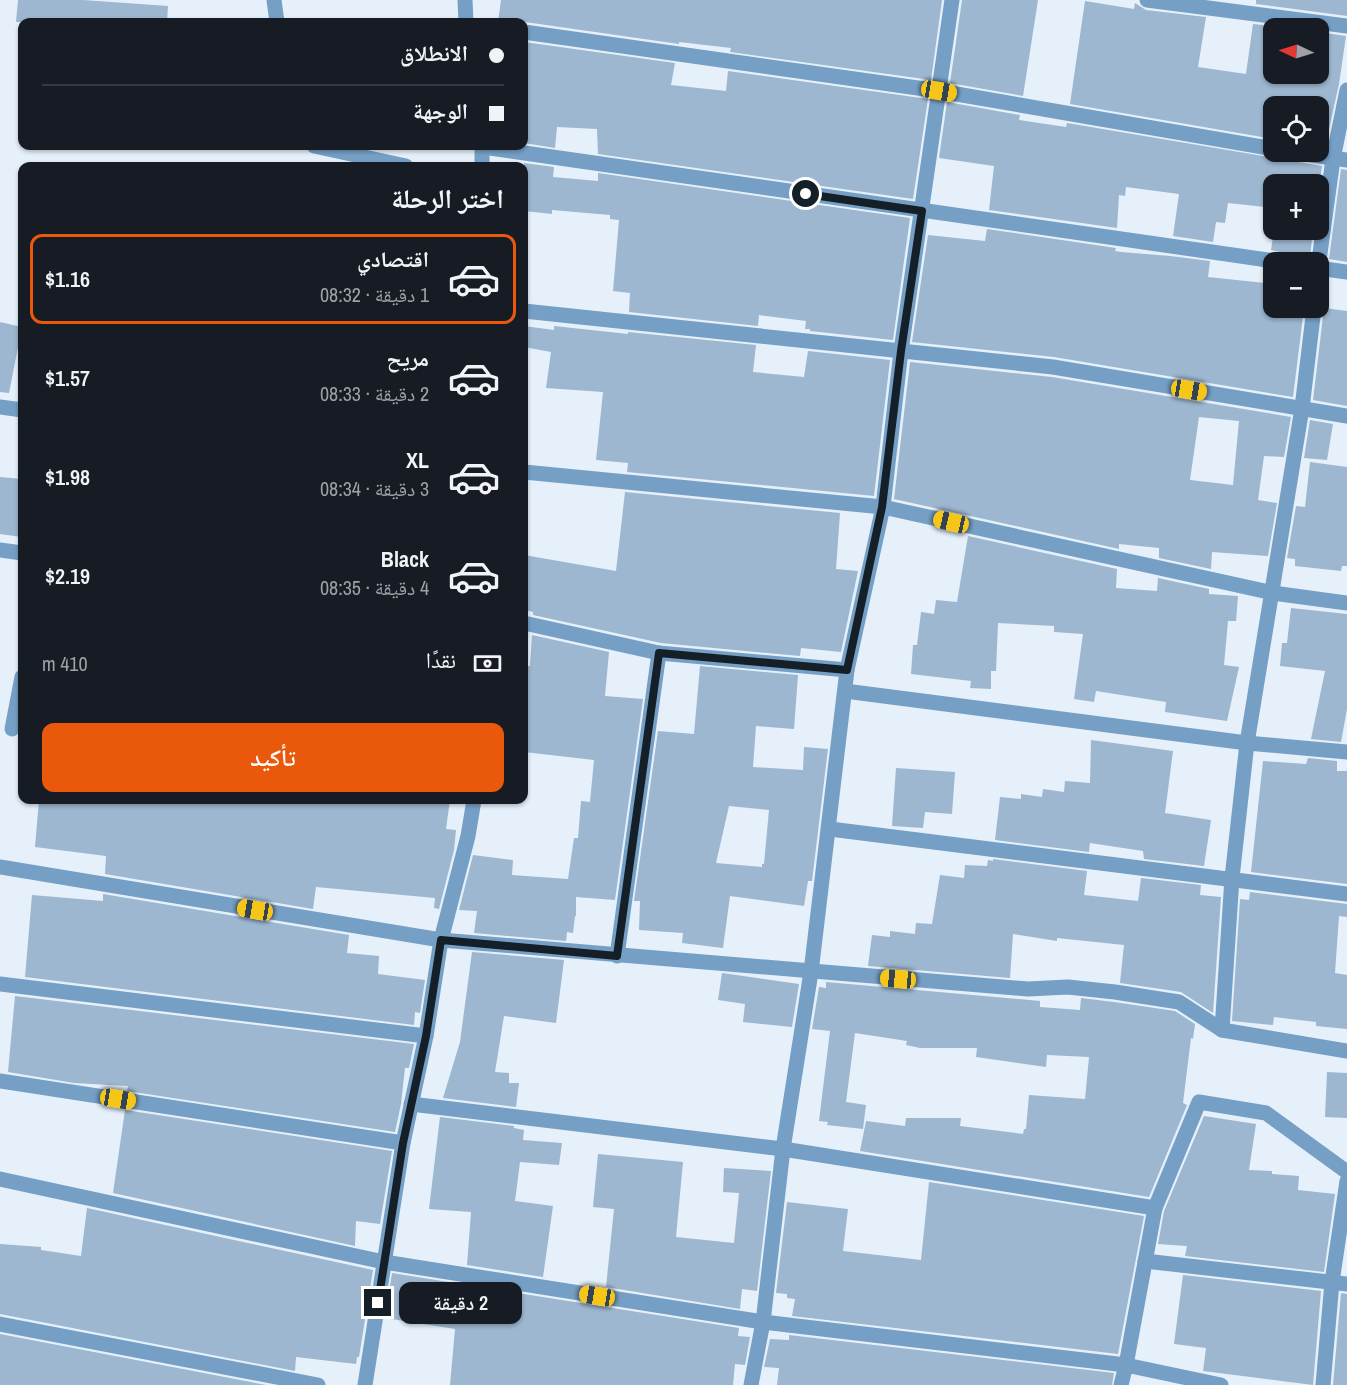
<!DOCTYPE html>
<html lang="ar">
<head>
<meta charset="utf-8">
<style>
	body { margin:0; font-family:"Archivo Narrow","Noto Naskh Arabic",sans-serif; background:#242831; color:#f1f3f6; direction:rtl; height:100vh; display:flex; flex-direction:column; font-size:22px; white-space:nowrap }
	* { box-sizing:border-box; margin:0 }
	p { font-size:20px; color:#9ea1a6 }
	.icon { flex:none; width:33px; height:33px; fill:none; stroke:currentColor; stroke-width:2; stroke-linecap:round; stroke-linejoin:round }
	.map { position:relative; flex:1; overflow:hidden; direction:ltr }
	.side { position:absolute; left:18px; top:162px; width:510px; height:642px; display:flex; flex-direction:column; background:#171b24; border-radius:12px; box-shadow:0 2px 4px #0004; direction:rtl }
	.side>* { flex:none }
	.hud { position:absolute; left:18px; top:18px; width:510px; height:132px; border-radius:12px; box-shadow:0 2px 4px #0004; direction:rtl; display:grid; align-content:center; height:132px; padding:0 24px; background:#171b24 }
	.needle { width:39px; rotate:274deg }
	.controls { position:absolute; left:1263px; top:18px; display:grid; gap:12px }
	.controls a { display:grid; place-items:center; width:66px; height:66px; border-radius:12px; background:#171b24; box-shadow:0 2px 4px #0004; font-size:30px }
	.end { position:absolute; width:27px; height:27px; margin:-14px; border:8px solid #151f28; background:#fff; box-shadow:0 0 0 3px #fff }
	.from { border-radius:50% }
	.bubble { position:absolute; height:42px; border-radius:12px; background:#171b24; box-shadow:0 2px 4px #0004; font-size:20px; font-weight:600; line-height:42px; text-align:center; direction:rtl }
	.car { position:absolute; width:18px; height:36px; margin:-18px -9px; border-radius:8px; box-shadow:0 0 4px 2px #0007; background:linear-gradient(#f5c518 24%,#345 0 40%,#f5c518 0 76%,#345 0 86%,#f5c518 0) }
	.hud b { display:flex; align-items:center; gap:21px; height:57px; font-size:22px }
	.hud b+b { border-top:2px solid #363941 }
	.hud i { width:15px; height:15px; background:#f1f3f6 }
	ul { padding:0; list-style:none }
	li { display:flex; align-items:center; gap:18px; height:90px; margin:0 12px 9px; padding:0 12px; border:3px solid transparent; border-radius:12px }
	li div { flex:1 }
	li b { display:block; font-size:22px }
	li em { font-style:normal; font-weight:600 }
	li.on { border-color:#ea580c }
	li>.icon { width:54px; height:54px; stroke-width:1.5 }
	h2 { padding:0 24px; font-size:27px; line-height:72px }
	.pay { display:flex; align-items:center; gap:15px; height:66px; padding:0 24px; font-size:22px }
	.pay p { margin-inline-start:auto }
	.cta { display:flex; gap:12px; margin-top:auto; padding:12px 24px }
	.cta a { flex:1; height:69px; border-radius:12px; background:#ea580c; color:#fff; font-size:24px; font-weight:600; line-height:69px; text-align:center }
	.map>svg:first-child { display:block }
	.building { fill:#9cb7cf; fill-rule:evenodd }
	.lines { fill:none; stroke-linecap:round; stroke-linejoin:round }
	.minor { stroke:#759fc5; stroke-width:15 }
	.route { stroke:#151f28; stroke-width:8 }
</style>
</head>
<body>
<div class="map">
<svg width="1347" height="1385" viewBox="0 0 1347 1385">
	<rect width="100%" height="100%" fill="#e5f0fa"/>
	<g class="building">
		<path d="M18 0H83L168 6 167 22H16Z"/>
		<path d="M501 0H942L931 80 730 52 731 48 679 42V44L525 22H498Z"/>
		<path d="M962 0H1038L1023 96 950 83Z"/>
		<path d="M1256 0H1347V16L1256 4Z"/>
		<path d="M1085 1 1134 9 1135 3 1146 10 1206 17 1198 67 1246 74 1253 24 1291 28H1274L1269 73 1318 82V32L1346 36 1339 84 1325 147 1318 146V106H1274V139L1070 104Z"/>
		<path d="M524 42 675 63 671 85 726 91 728 71 928 99 913 199 598 154 597 129 557 127 555 148 524 143Z"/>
		<path d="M947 102 1020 115 1019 120 1066 127 1067 123 1322 166 1318 193V184H1274V208L1228 203 1225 223 1216 222 1213 242 1173 236 1179 194 1126 187 1125 196 1119 195 1117 228 989 210 994 166 939 158Z"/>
		<path d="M524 163 554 167 553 177 598 181V173L910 218 893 340 810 331V329H805L806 321 759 315 758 326 629 312 630 293 613 291 619 220 610 219V215L552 210V214L524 211Z"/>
		<path d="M1341 169 1347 170V262L1329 259Z"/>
		<path d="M987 229 1116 248 1115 251 1121 252 1170 256 1210 261 1208 277 1274 284V308H1304L1293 397 1054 357 912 342 928 235 985 241Z"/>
		<path d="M1274 230H1313L1310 257 1290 256 1284 253 1271 250Z"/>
		<path d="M1324 308 1347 311V406L1313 400Z"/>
		<path d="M0 322 22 327 9 393 0 392Z"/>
		<path d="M524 326 554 330V326L628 334V332L756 345 753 372 804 377 808 351 890 360 874 496 627 472 628 463 596 460 603 392 546 388 551 352 524 347Z"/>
		<path d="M910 362 1052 377 1291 417 1284 457 1264 456 1258 500 1277 503 1268 556 1212 552 1211 569 1159 558V548L1119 544V549L894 499ZM1199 417 1239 421 1233 485 1190 480Z"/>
		<path d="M1310 420 1333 424 1327 460 1304 458Z"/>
		<path d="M1310 462 1347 467V566H1342L1341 571 1295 566V559L1287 558 1296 506 1305 507Z"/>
		<path d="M0 477 22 479V537L0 534Z"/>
		<path d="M625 492 840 513 836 569 858 571 841 652 801 648 800 656 661 643 533 615V612L524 610V555L616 571Z"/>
		<path d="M968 536 1117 569 1116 588 1157 591 1158 578 1209 589V594L1238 596 1236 621H1228L1224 665 1239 667 1227 721 1165 712 1166 702 1096 691 1094 702 1074 699 1083 634 1054 632V626L998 623 996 671H991V689L970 688 971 681 911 674 913 645H917L921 612 934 614 936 600 957 602Z"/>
		<path d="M1291 608 1347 614V709L1341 742 1311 739 1325 671 1280 666 1282 643H1287Z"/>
		<path d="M532 635 609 652 605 696 643 699 615 900 576 897V916H575L573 933 567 932 566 941 474 933 477 911 459 910 473 855 513 860 512 875 568 879 574 838H578L581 801 590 802 594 760 524 752V666H530Z"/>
		<path d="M700 666 798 675 794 729 756 726 753 767 803 770 804 747 828 749 812 881H808L804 906 730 896 723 948 682 943 683 933 639 930 640 901H634L658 731 694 734ZM729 806 769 810 764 864H762V867L716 863Z"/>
		<path d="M1091 740 1173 751 1165 813 1211 820 1204 866 1144 859 1143 851 1090 843 1089 852 995 840 1000 797 1021 799V794L1042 797 1043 789 1064 792 1065 781 1090 783Z"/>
		<path d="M1308 758 1337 761V771H1347V884L1251 872 1263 761 1306 764Z"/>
		<path d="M896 768 955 772 952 814 925 812 923 828 892 826Z"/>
		<path d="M39 800H450L446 829 456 830 454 850 439 909 434 908 435 898 316 887 313 909 105 874 106 856 35 847Z"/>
		<path d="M993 859 1087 871 1084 895 1138 901 1141 878 1201 885 1200 895 1221 897 1213 1013 1181 992 1120 983 1124 945 1057 938V941L1013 934 1010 978 868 966 872 935 890 937V931L915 934 916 923 932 924 940 875 964 878 965 865 987 866 988 860 993 861Z"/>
		<path d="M1250 892 1347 904V917L1339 916 1335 973 1347 975V1029L1316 1026V1022L1274 1017 1273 1025 1232 1021 1240 899 1249 900Z"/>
		<path d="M103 894 349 935 347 953 379 956 378 974 425 980 420 1013 415 1012 414 1025 25 977 32 895 103 901Z"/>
		<path d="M472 952 564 960 556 1023 504 1016 495 1072 509 1073V1083H519L516 1107 443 1098 460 1042Z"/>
		<path d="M722 973 799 984 792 1027 743 1022 745 1004 718 1000Z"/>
		<path d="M826 982 1040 1001V1007L1080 1010 1081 998 1114 1002 1175 1011 1195 1024 1193 1039 1191 1038 1183 1103 1187 1105 1149 1197 860 1151 866 1121 905 1126 906 1118H961L960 1126 1023 1134 1024 1129H1026L1029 1095 1085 1099 1089 1057 1047 1055 1046 1067 976 1057 977 1048H920L906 1045 907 1041 855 1033 846 1102 866 1105 863 1129 827 1125 828 1122 819 1121 830 1031 812 1029 819 987 826 988Z"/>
		<path d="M15 996 414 1044 409 1068H405L401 1104 395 1132 127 1091 128 1086 74 1083 8 1072Z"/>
		<path d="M1327 1072 1347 1073V1118L1325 1117Z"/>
		<path d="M125 1110 392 1151 380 1224 356 1221 355 1246 113 1193Z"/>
		<path d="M1204 1116 1256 1124 1249 1170 1272 1171V1174L1299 1176 1298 1190 1335 1194 1324 1272 1185 1256 1187 1246 1158 1244 1164 1211Z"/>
		<path d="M440 1117 514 1126V1128L524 1130 523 1140 562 1143 559 1165 520 1162 515 1201 553 1206 543 1277 467 1265 471 1212 429 1209Z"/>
		<path d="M598 1154 683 1162 676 1237 734 1243 739 1193 723 1192 724 1168 771 1171 757 1291 742 1289 740 1309 606 1287 614 1209 593 1207Z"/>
		<path d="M929 1182 1144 1216 1118 1354 792 1316 795 1299 787 1298V1294L776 1293 787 1202 848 1209 843 1251 921 1260Z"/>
		<path d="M87 1208 373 1270 359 1357H357L356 1364 296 1357 295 1371 0 1314V1244L41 1247V1250L81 1256Z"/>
		<path d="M392 1273 739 1328 738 1336 750 1337 745 1365 735 1364 733 1385H450L455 1329 385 1318Z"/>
		<path d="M1183 1275 1321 1291 1313 1385 1203 1371 1206 1348 1174 1344Z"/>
		<path d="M1341 1293 1347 1294V1385H1333Z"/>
		<path d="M0 1334 266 1385H0Z"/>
		<path d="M789 1335 1114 1373 1112 1385H777L779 1368 764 1367 770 1339 789 1340Z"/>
	</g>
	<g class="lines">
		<g class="minor">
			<path d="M274 0 277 22"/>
			<path d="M465 0 466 22"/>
			<path d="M1147 0 1347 26"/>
			<path d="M524 32 939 91 1274 149"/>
			<path d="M314 146 406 166"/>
			<path d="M483 147 1282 262"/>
			<path d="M1291 152 1347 160"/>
			<path d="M482 166V146"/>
			<path d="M1318 268 1333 159 1347 90"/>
			<path d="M1318 268 1347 272"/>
			<path d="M524 311 1053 367 1347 416"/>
			<path d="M0 407 22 410"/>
			<path d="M524 472 883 507 1273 593 1347 603"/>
			<path d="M0 550 22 553"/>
			<path d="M524 623 659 653 847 670"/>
			<path d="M845 691 1247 743 1347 752"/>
			<path d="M12 729 22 677"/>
			<path d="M830 829 1347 894"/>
			<path d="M0 867 441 940 1028 989 1068 987 1115 992 1179 1002 1222 1030 1347 1051"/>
			<path d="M617 956 659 653"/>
			<path d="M0 984 426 1036"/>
			<path d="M1222 1030 1232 878 1247 743 1302 408 1314 308"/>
			<path d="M0 1081 403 1143"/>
			<path d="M411 1104 783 1149 1155 1208"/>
			<path d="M0 1179 384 1262 763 1322 1126 1365 1155 1208 1199 1102 1266 1113 1347 1172"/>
			<path d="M1145 1261 1347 1284"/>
			<path d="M0 1324 318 1385"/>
			<path d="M365 1385 403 1143 426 1036 441 940 468 836 474 800"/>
			<path d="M751 1385 763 1322 783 1149 811 972 847 670 883 507 901 351 952 0"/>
			<path d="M1121 1385 1126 1365 1221 1385"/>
			<path d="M1323 1385 1332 1282 1347 1181"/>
		</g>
	</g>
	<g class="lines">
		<path class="route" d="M378 1303 403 1143 426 1036 441 940 617 956 659 653 847 670 882 507 901 351 922 211 806 194"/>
	</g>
</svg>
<div class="controls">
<a><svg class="needle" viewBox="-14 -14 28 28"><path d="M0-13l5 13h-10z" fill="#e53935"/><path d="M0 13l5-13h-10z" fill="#9ea1a6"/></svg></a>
<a><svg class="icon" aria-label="locate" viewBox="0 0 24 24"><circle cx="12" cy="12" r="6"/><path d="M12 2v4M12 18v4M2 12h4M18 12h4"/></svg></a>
<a>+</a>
<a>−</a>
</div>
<i class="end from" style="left:806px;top:194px"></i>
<i class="end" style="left:378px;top:1303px"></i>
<div class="bubble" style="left:399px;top:1282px;width:123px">2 دقيقة</div>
<i class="car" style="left:939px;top:91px;rotate:100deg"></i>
<i class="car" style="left:1189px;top:390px;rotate:99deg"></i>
<i class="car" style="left:951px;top:522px;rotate:283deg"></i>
<i class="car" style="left:255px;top:910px;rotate:280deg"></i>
<i class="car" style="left:898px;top:979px;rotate:275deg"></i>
<i class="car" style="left:118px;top:1099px;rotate:99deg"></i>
<i class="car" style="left:597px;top:1296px;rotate:279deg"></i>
<div class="hud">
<b><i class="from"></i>الانطلاق</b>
<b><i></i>الوجهة</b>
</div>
<section class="side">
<h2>اختر الرحلة</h2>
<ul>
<li class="on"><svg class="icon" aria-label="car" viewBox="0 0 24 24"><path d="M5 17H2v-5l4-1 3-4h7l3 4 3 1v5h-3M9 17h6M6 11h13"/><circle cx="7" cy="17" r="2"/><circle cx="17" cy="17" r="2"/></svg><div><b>اقتصادي</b><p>1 دقيقة · 08:32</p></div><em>$1.16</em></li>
<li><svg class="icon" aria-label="car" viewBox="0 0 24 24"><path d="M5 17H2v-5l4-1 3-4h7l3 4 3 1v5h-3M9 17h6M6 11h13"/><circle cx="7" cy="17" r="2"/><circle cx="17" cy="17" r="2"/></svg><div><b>مريح</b><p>2 دقيقة · 08:33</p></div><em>$1.57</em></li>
<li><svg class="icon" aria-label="car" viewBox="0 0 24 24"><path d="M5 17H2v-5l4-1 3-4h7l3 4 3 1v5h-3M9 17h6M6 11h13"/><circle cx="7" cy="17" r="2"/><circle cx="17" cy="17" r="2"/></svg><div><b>XL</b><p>3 دقيقة · 08:34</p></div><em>$1.98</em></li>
<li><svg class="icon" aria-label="car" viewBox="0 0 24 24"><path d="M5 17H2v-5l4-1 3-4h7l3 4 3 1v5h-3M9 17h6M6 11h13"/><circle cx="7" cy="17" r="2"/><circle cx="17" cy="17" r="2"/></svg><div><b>Black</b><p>4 دقيقة · 08:35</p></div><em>$2.19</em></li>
</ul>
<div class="pay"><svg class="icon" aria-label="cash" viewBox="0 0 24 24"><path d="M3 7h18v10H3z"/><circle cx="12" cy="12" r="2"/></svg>نقدًا<p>410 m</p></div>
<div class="cta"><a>تأكيد</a></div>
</section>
</div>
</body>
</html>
